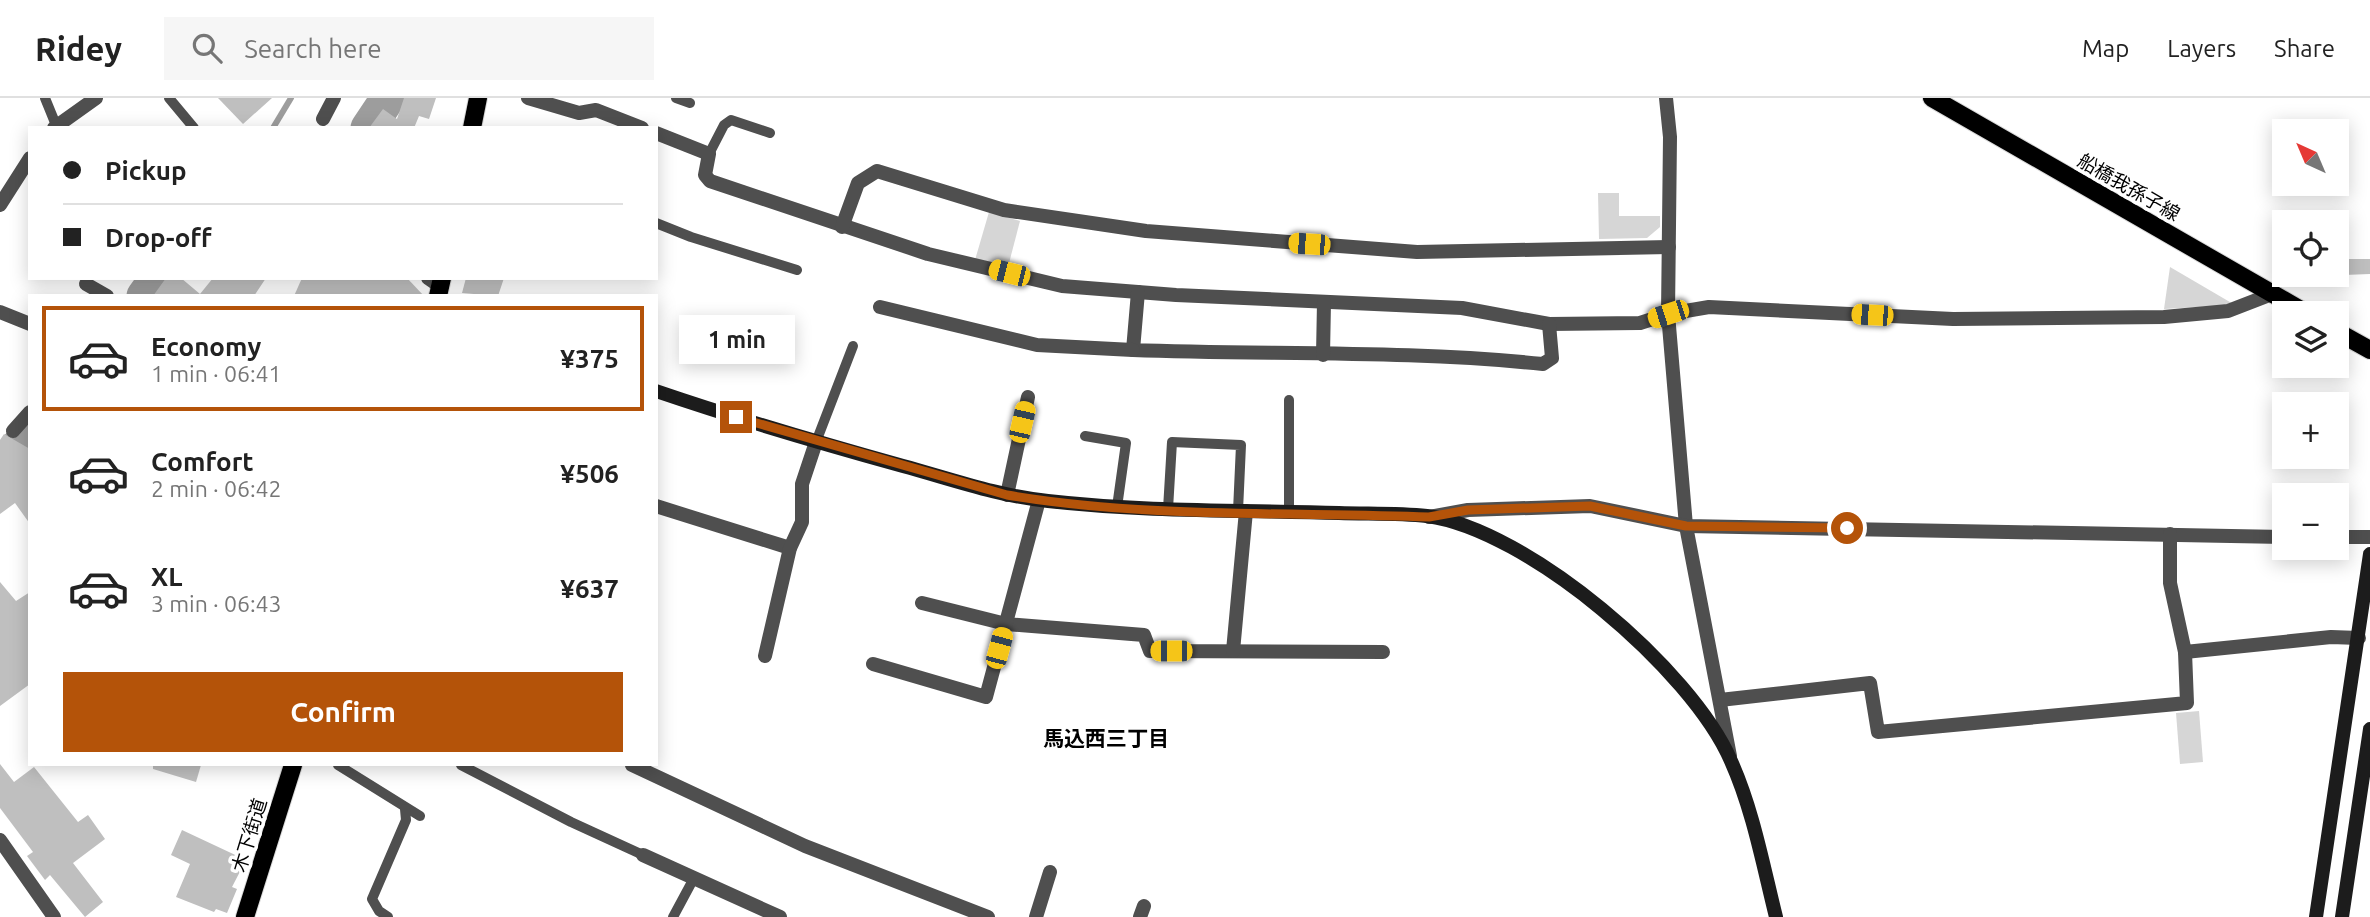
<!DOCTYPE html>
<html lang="en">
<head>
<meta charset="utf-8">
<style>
	body { margin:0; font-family:Ubuntu,"Noto Sans JP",sans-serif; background:#f6f6f6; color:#222; height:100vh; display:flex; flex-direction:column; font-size:26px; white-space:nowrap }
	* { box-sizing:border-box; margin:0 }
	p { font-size:23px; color:#767676 }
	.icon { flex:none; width:38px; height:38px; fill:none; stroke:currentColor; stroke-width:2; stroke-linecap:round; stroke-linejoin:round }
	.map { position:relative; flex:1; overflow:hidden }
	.sheet { position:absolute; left:28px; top:196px; width:630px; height:472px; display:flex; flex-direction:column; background:#fff; border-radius:0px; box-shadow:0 4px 18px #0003 }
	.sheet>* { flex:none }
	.banner { position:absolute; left:28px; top:28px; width:630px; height:154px; border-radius:0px; box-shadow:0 4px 18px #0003; display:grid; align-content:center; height:154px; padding:0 35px; background:#fff }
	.needle { width:46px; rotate:316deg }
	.controls { position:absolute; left:2272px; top:21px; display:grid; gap:14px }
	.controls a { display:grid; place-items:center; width:77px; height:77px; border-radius:0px; background:#fff; box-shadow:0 4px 18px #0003; font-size:35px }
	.end { position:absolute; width:32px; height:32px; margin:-16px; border:9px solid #b45309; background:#fff; box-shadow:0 0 0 4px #fff }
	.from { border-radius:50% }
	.bubble { position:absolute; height:49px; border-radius:0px; background:#fff; box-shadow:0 4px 18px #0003; font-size:23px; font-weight:700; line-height:49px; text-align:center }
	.car { position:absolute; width:21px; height:42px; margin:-21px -10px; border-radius:9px; box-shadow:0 0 5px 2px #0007; background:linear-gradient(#f5c518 24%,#345 0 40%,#f5c518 0 76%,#345 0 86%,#f5c518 0) }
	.banner b { display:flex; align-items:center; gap:24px; height:66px; font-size:26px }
	.banner b+b { border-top:2px solid #e0e0e0 }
	.banner i { width:18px; height:18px; background:#222 }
	ul { padding:12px 0 0; list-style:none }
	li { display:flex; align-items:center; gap:21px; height:105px; margin:0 14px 10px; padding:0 21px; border:4px solid transparent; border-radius:0px }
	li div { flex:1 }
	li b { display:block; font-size:26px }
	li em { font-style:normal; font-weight:700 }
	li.current { border-color:#b45309 }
	li>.icon { width:63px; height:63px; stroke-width:1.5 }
	.cta { display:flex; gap:14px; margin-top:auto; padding:14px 35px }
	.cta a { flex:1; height:80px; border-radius:0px; background:#b45309; color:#fff; font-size:28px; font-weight:700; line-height:80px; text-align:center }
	header { display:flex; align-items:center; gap:42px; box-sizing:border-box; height:98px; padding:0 35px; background:#fff; border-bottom:2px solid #e0e0e0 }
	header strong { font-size:33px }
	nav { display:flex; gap:38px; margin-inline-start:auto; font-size:24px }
	.search { width:490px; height:63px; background:#f6f6f6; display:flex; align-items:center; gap:18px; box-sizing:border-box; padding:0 24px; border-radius:0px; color:#767676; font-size:26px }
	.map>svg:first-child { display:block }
	.green { fill:#d6d6d6 }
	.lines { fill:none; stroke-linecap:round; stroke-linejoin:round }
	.stream { stroke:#9d9d9d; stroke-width:6 }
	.river { stroke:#9d9d9d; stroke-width:35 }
	.building { fill:#bfbfbf }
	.primary-casing { stroke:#dbdbdb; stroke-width:20 }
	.lane { stroke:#4f4f4f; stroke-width:10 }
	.street { stroke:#4f4f4f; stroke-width:14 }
	.secondary { stroke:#1c1c1c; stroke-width:14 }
	.primary { stroke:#000; stroke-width:18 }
	.route { stroke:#b45309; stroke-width:9 }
	.labels { text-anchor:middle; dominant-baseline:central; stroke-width:7; stroke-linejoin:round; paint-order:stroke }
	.street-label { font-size:19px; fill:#000; stroke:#fff }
	.neighbourhood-label { font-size:21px; font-weight:bold; fill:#000; stroke:#fff }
</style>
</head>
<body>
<header>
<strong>Ridey</strong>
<div class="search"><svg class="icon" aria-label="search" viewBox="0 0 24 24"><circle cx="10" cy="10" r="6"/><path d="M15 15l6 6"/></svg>Search here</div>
<nav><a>Map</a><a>Layers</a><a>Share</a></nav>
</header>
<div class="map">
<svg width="2370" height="819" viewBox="0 0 2370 819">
	<rect width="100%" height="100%" fill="#fff"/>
	<g class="green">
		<path d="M1598 95H1619V118H1660V129L1647 140 1599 141Z"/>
		<path d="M989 114 1020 123 1008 169 975 162Z"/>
		<path d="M2170 169 2235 207 2164 211Z"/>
		<path d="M2199 613 2203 664 2180 666 2176 615Z"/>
	</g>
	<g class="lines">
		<path class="stream" d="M273 30 291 0"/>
		<g class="river">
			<path d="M368 30 388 0"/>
			<path d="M144 198 157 180"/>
			<path d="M0 370 30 334"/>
		</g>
	</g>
	<g class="building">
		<path d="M218 0H272L243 26Z"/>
		<path d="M404 0H436L429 21 419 18 414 30H369L383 11 397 21Z"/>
		<path d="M2344 161H2370V176L2344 177Z"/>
		<path d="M166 180H181L200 196 213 180H266L254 198H153Z"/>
		<path d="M302 180H407L424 198H294Z"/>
		<path d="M466 180H504L498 198 462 195Z"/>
		<path d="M4 336 30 351V426L15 405 0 416V342Z"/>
		<path d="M0 484 16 503 30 494V586L0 608Z"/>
		<path d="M0 666 14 684 34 669 78 724 88 717 105 741 73 765 103 804 85 819 50 777 45 782 27 758 33 754 0 710Z"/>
		<path d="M153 667H201L196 684 153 671Z"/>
		<path d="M182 732 246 762 232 789 237 791 227 815 216 811 214 814 176 799 190 766 171 757Z"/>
	</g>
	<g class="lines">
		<g class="primary-casing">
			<g id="primary">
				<path d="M1932 0 2306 215"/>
				<path d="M472 30 478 0"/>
				<path d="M438 198 442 180"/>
				<path d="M2336 233 2370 252"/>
				<path d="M245 819 293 667"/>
			</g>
		</g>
		<g class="lane">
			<path d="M45 0 56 27"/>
			<path d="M169 0 194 30"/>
			<path d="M676 0 690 5"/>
			<path d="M709 56 724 27 731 22 770 35"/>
			<path d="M656 125 691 139 797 172"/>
			<path d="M1289 302V414"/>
			<path d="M1085 338 1126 345 1117 409"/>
			<path d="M816 344 853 248"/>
			<path d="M1168 411 1172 344 1241 347 1238 413"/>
			<path d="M338 667 420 718"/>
			<path d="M461 667 571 724 643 757"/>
			<path d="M388 819 379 813 372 801 406 722 405 711"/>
			<path d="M673 819 694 780"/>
		</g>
		<g class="street">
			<path d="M528 0 579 15 596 12 642 30"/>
			<path d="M1666 0 1670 39 1668 216 1686 428 1730 658"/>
			<path d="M323 21 334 0"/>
			<path d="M54 30 96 0"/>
			<path d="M656 35 709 56 705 77 710 83 928 156 1062 188 1176 197 1462 210 1549 226 1640 225 1668 216 1709 209 1953 221 2164 219 2228 213 2272 196"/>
			<path d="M0 107 30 60"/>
			<path d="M842 129 858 85 877 73 1004 112 1146 133 1417 154 1669 149"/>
			<path d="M428 180 441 189"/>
			<path d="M86 186 107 198"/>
			<path d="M1138 194 1133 252C1269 257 1407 252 1543 266L1552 260 1549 226"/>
			<path d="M880 209 1037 247 1133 252"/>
			<path d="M0 214 30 226"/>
			<path d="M1323 257 1324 204"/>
			<path d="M13 333 30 314"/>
			<path d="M1007 397 1028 299"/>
			<path d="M656 408 790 450"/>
			<path d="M1429 419 1468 412 1590 408 1686 428 2284 439"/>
			<path d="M2336 439H2370"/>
			<path d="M922 505 1006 526 1144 537 1150 553 1383 554"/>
			<path d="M1233 553 1246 413"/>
			<path d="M2185 554 2331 539 2359 540"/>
			<path d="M765 558 790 450 802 424V386L816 344"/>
			<path d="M873 566 986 599 1039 402"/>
			<path d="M1720 602 1870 585 1878 634 2187 605 2185 554 2170 485V436"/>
			<path d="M632 667 805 748 988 819"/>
			<path d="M0 742 54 819"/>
			<path d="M643 757 780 819"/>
			<path d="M1036 819 1050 774"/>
			<path d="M1140 819 1144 808"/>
		</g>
		<g class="secondary">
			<path d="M656 293C738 321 820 345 903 368 951 381 998 398 1048 403 1145 414 1242 412 1339 415 1368 416 1398 415 1427 418 1527 431 1692 572 1731 663 1753 712 1763 767 1776 819"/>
			<path d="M2316 819 2370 456"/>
			<path d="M2342 819 2370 631"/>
		</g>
		<use href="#primary" class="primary"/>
	</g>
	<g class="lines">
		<path class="route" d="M736 319 1007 397C1142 420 1291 414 1429 419L1468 412 1590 408 1686 428 1847 430"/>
	</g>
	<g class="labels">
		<g class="street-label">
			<text transform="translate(2129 89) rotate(30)">船橋我孫子線</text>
			<text transform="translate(249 737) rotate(-73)">木下街道</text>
		</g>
		<g class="neighbourhood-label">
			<text x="1106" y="640">馬込西三丁目</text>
		</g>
	</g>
</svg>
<div class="controls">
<a><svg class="needle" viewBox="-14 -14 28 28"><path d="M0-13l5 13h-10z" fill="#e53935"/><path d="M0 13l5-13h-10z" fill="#767676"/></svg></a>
<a><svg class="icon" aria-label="locate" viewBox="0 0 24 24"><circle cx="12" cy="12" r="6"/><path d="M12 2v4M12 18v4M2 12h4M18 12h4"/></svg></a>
<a><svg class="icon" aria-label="layers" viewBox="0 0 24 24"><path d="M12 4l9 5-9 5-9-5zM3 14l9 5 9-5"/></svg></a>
<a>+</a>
<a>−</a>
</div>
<i class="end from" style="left:1847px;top:430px"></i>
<i class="end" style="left:736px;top:319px"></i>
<div class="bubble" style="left:679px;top:217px;width:116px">1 min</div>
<i class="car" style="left:1309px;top:146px;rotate:274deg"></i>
<i class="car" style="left:1009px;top:175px;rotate:284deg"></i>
<i class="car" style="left:1668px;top:216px;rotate:252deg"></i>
<i class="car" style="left:1872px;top:217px;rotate:273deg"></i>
<i class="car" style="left:1022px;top:324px;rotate:13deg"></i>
<i class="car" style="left:999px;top:550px;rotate:15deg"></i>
<i class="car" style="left:1171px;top:553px;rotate:270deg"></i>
<div class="banner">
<b><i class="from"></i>Pickup</b>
<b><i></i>Drop-off</b>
</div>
<section class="sheet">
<ul>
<li class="current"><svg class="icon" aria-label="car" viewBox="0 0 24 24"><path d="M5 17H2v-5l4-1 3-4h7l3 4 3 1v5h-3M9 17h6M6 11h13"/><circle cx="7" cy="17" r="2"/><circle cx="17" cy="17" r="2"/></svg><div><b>Economy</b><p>1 min · 06:41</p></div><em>¥375</em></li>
<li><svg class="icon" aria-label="car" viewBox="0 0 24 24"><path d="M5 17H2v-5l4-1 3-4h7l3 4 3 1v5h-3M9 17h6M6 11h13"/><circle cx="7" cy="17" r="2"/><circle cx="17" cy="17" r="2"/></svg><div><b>Comfort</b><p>2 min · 06:42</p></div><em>¥506</em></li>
<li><svg class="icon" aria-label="car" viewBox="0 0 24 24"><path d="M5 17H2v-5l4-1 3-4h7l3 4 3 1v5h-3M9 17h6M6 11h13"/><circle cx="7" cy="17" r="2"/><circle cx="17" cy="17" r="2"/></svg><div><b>XL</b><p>3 min · 06:43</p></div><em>¥637</em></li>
</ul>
<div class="cta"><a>Confirm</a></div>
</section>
</div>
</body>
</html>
